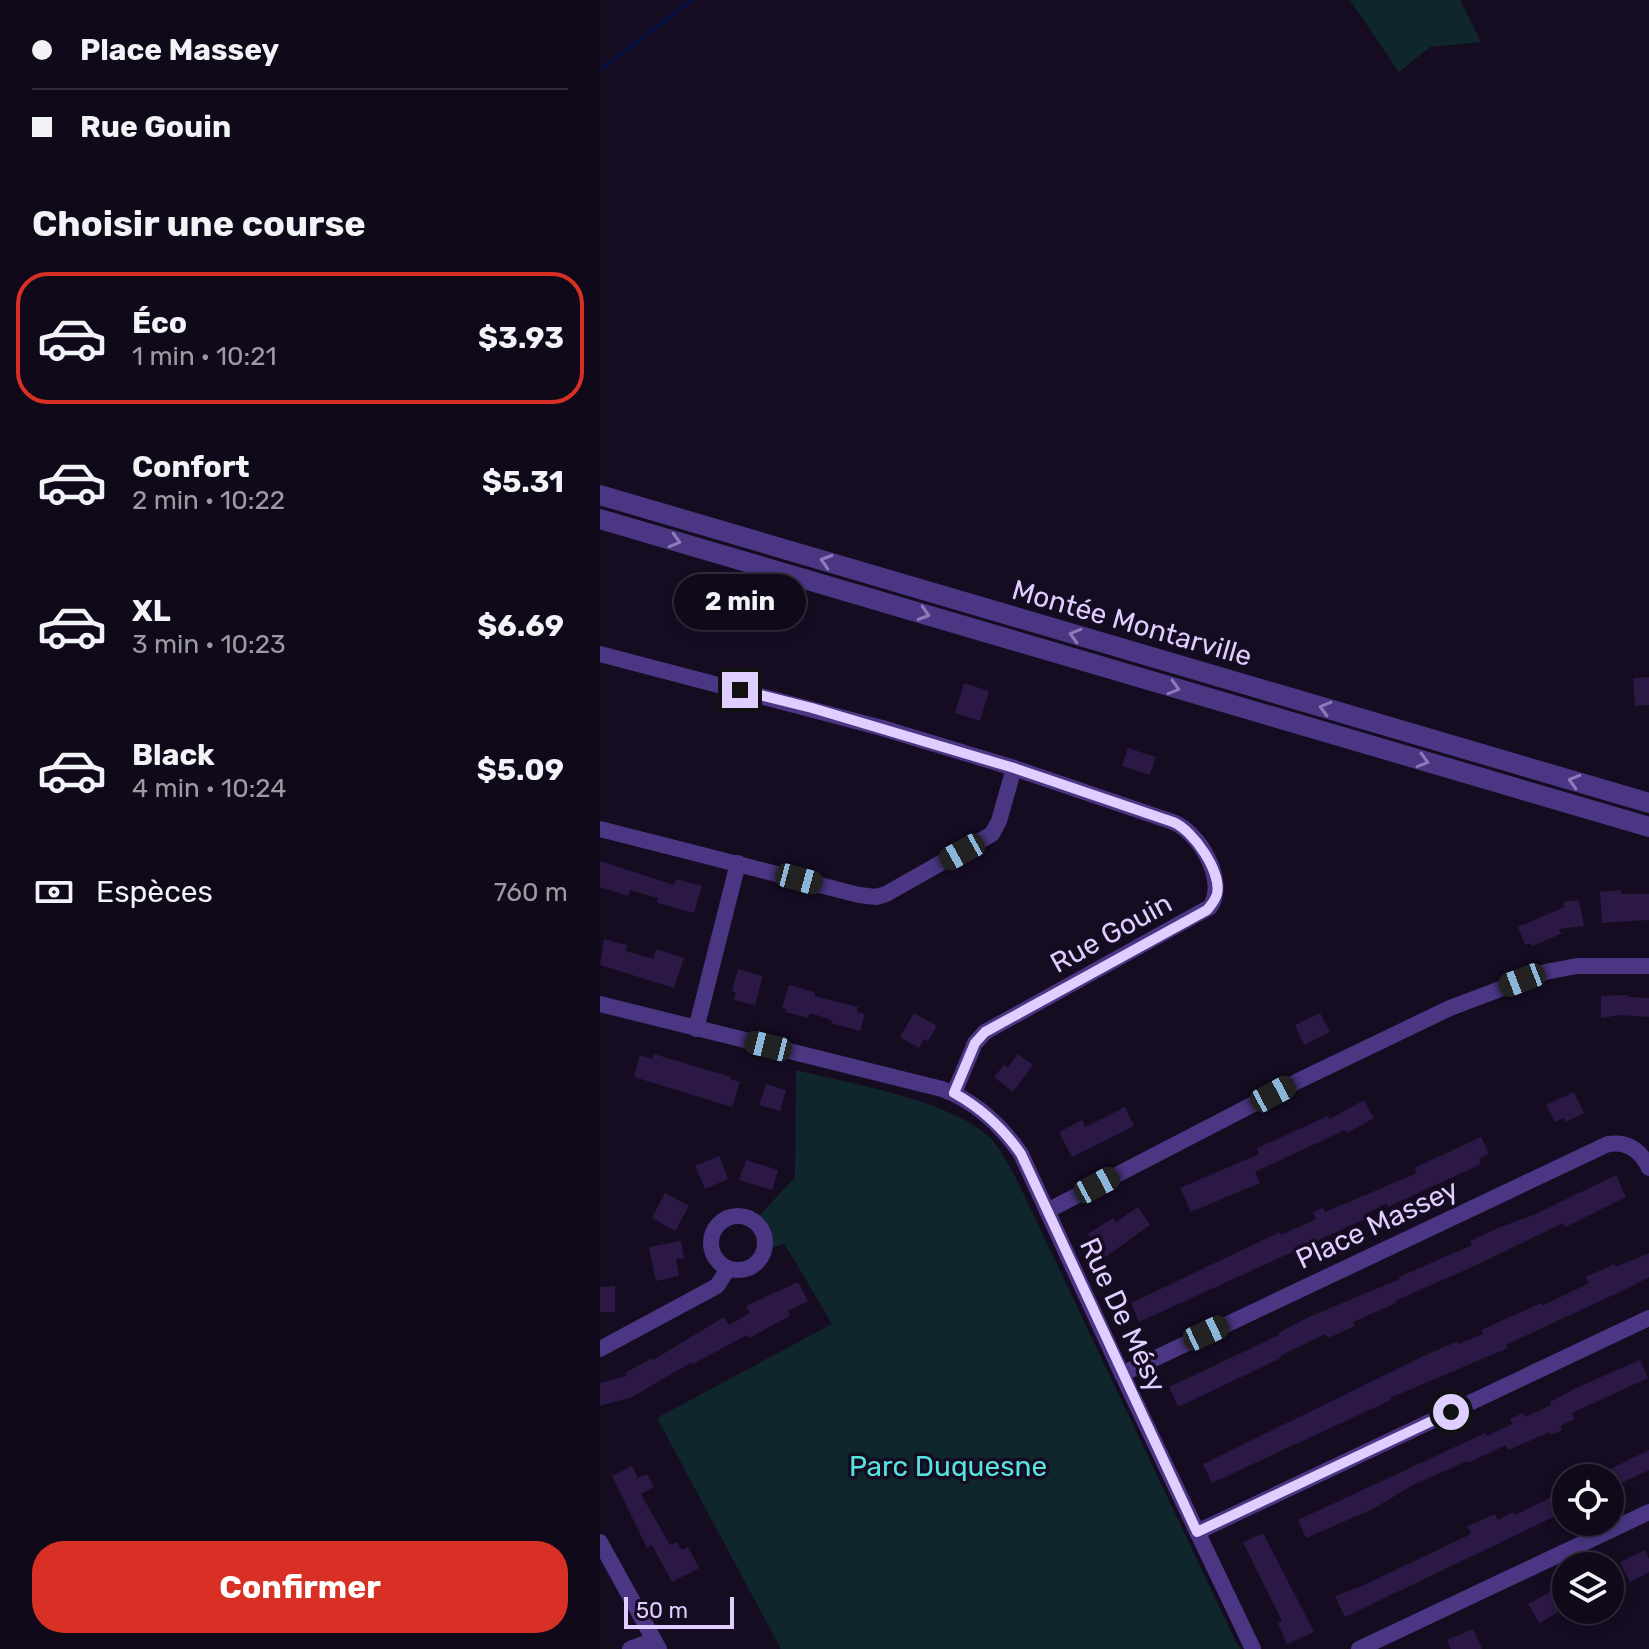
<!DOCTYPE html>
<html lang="fr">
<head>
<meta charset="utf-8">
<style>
	body { margin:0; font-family:Rubik,sans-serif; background:#191223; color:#f1f3f6; height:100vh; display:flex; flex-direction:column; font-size:30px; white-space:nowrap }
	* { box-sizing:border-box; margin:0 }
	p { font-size:26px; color:#9c9aa2 }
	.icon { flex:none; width:44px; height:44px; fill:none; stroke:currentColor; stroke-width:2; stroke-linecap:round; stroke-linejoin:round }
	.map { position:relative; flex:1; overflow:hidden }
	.sheet { display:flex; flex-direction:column; background:#10091a; width:600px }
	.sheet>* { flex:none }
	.guide { display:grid; align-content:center; height:176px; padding:0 32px; background:#10091a }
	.fabs { position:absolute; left:952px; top:1464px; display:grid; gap:16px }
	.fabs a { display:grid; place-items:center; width:72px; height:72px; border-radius:50%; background:#10091a; box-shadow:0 4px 12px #0003,0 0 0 2px #302a39; font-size:40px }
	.scale { position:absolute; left:24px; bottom:20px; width:110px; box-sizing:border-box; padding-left:8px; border:4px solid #dfceff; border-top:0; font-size:22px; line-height:28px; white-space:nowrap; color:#dfceff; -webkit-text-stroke:6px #150c22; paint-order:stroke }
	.end { position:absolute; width:36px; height:36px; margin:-18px; border:10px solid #dfceff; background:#111; box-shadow:0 0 0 4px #111 }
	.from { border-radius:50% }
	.bubble { position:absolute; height:56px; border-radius:28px; background:#10091a; box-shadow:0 4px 12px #0003,0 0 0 2px #302a39; font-size:26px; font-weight:700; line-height:56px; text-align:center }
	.car { position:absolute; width:24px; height:48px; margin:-24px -12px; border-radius:10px; box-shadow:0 0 6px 2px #0007; background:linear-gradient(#222 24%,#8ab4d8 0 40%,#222 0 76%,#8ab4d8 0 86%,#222 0) }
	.guide b { display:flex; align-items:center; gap:28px; height:76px; font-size:30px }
	.guide b+b { border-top:2px solid #302a39 }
	.guide i { width:20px; height:20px; background:#f1f3f6 }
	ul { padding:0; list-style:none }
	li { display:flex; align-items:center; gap:24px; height:132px; margin:0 16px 12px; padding:0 16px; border:4px solid transparent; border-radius:32px }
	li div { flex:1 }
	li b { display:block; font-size:30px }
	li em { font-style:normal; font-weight:700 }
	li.on { border-color:#d93025 }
	li>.icon { width:72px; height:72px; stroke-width:1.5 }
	h2 { padding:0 32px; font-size:36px; line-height:96px }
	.pay { display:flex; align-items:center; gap:20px; height:88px; padding:0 32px; font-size:30px }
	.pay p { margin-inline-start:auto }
	.cta { display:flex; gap:16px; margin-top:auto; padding:16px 32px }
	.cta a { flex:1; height:92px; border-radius:32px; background:#d93025; color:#fff; font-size:32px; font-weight:700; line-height:92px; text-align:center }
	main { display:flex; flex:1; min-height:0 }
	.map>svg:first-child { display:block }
	.green { fill:#0f272c }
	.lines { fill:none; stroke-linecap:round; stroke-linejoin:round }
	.stream { stroke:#070f40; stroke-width:4 }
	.building { fill:#2b1844 }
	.minor { stroke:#4a3683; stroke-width:16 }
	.tertiary { stroke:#4a3683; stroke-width:20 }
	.oneway { stroke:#8d7abb }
	.route { stroke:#dfceff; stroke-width:10 }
	.labels { text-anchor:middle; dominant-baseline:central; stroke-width:7; stroke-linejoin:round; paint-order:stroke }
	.street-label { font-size:28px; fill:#dfceff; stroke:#150c22 }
	.park-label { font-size:28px; fill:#55e4e0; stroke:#150c22 }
</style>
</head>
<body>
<main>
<section class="sheet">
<div class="guide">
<b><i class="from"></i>Place Massey</b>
<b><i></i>Rue Gouin</b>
</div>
<h2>Choisir une course</h2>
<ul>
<li class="on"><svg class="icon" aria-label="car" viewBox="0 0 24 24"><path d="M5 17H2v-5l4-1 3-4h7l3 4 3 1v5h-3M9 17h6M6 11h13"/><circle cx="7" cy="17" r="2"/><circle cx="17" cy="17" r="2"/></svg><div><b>Éco</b><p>1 min · 10:21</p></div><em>$3.93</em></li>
<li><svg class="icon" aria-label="car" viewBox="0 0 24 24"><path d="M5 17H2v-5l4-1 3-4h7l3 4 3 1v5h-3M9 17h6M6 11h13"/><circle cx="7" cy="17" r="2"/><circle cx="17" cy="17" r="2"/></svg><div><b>Confort</b><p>2 min · 10:22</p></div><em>$5.31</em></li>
<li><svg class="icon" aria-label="car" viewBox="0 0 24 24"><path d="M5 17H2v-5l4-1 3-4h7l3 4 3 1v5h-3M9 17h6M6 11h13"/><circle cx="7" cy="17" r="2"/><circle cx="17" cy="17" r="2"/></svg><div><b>XL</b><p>3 min · 10:23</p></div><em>$6.69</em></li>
<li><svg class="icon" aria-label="car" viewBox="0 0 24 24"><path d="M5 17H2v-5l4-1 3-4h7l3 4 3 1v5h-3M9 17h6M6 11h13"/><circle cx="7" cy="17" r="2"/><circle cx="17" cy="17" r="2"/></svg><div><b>Black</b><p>4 min · 10:24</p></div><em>$5.09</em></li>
</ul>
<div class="pay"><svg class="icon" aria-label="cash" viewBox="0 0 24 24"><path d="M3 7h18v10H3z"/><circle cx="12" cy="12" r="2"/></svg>Espèces<p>760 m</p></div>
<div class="cta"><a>Confirmer</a></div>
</section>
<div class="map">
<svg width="1049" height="1649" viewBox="0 0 1049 1649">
	<rect width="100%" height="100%" fill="#150c22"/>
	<g class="green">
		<path d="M750 0H860L881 42 830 47 799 72Z"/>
		<path d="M196 1070C251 1084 345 1099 387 1135 399 1146 407 1162 415 1176L636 1642 641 1649H181L57 1418 232 1324 184 1243 173 1248 171 1230 159 1216 195 1177Z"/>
	</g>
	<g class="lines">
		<path class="stream" d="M0 70 92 0"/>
	</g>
	<g class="building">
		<path d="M1049 677V705L1035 706 1033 678Z"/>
		<path d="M364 683 389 691 380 721 355 713Z"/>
		<path d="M528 748 556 757 550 775 522 766Z"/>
		<path d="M0 861 74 885 76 879 102 886 94 913 57 903 58 898 30 890 28 896 0 887Z"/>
		<path d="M1021 890V894H1049V920L1002 923 1000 892Z"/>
		<path d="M979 900 984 926 959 929 961 934 932 946 931 943 925 945 918 927 964 907V902Z"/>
		<path d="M4 939 27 945 26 951 53 959 56 949 84 958 74 988 0 965Z"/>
		<path d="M138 969 163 976 155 1005 134 1000 136 993 132 991Z"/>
		<path d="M189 985 215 992 214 996 258 1007 257 1012 265 1014 260 1031 231 1023 232 1020 210 1013 208 1018 186 1012V1009L182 1008Z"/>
		<path d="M1028 995V997L1049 998V1017L1021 1015 1001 1018V996Z"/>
		<path d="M314 1013 337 1026 328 1041 324 1039 319 1048 300 1037Z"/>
		<path d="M720 1013 730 1032 704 1045 695 1025Z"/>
		<path d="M54 1054 131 1077 130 1079 140 1082 132 1107 34 1077 40 1055 52 1059Z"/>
		<path d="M418 1054 433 1065 413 1092 394 1077 404 1065 408 1067Z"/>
		<path d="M166 1084 186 1090 180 1111 159 1105Z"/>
		<path d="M974 1092 984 1113 966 1122 964 1118 955 1122 946 1105Z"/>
		<path d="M764 1100 774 1118 747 1133 745 1130 655 1172 660 1183 591 1212 580 1188 659 1154 657 1148 728 1116 730 1119Z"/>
		<path d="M525 1107 534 1126 472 1157 459 1132 482 1120 485 1127Z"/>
		<path d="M881 1137 889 1154 879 1159 881 1164 788 1207 787 1203 765 1214 767 1218 539 1322 531 1303 680 1232 681 1235 716 1219 713 1212 723 1208 725 1212 817 1173 814 1168Z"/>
		<path d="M119 1156 128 1179 105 1189 95 1166Z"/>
		<path d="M146 1160 178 1170 172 1190 139 1180Z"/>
		<path d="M1016 1175 1026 1197 965 1227 963 1223 881 1263 795 1301 796 1303 753 1322 755 1326 728 1338 725 1334 680 1356 681 1358 578 1407 569 1387 679 1335 678 1333 711 1316 800 1279 799 1277 872 1245 870 1241 898 1228 938 1213Z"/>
		<path d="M65 1193 89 1206 75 1231 52 1218Z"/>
		<path d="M538 1207 550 1225 504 1258 488 1234 513 1218 516 1222Z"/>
		<path d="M81 1241 84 1258 76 1259 79 1276 56 1281 49 1247Z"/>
		<path d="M1049 1253V1277L1026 1289 906 1345 908 1348 790 1398 791 1400 612 1483 603 1464 830 1353 858 1341 859 1344 883 1334 881 1330 941 1303 942 1306 989 1283 986 1277 1014 1264 1016 1267Z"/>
		<path d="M198 1282 208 1301 188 1311 190 1316 149 1338 147 1335 93 1364 92 1362 32 1397 0 1406V1383L27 1376 25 1373 52 1358 53 1360 124 1317 129 1325 150 1313 146 1306Z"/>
		<path d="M15 1286V1312H0V1287Z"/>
		<path d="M1040 1360 1048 1378 972 1413 975 1419 960 1426 962 1430 951 1435 950 1432 908 1450 906 1445 868 1463 867 1461 813 1485 773 1509 706 1538 698 1520 885 1433 887 1436 912 1424 910 1419 923 1413 925 1417 951 1405 950 1402 976 1388Z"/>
		<path d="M1049 1450V1470L1017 1485 1014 1478H992Z"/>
		<path d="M32 1466 38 1478 47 1474 54 1487 41 1494 70 1545 77 1542 82 1550 88 1547 99 1568 72 1582 52 1545 47 1548 12 1476Z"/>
		<path d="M966 1490V1511L745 1617 735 1596 762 1586 871 1534 867 1526 895 1514 898 1520 914 1512 915 1515Z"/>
		<path d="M663 1533 714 1632 687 1644 678 1623 682 1621 643 1542Z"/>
		<path d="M1045 1550 1049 1559V1572L1030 1582 1020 1562Z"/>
		<path d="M954 1590 964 1609 939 1623 928 1604Z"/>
		<path d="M873 1629 882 1649H851L847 1640Z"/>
	</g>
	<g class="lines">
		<g class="minor">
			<path d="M0 654 282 728 414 768 573 822C599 832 628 881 610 907L385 1032 375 1043 354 1093"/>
			<path d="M0 829 259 895 276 897 286 894 392 834 399 821 414 768"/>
			<path d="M0 1004 342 1089C375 1101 401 1125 421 1154L522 1374 653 1649"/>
			<path d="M96 1029 138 863"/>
			<path d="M447 1211 698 1081 850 1008 945 972 977 966H1049"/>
			<circle cx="138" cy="1243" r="27"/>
			<path d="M0 1349 117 1286 128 1269"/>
			<path d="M522 1374 1008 1144C1028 1141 1041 1151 1049 1168"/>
			<path d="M597 1532 1049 1318"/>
			<path d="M0 1542 59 1649"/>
			<path d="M30 1649 54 1640"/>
			<path d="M759 1649 1049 1512"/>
		</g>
		<g class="tertiary">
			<path d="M0 495 1049 803"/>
			<path d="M0 519 1049 827"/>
		</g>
	</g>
	<defs><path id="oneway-chevron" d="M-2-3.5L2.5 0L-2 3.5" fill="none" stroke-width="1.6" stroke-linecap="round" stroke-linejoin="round" transform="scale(2)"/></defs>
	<g class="oneway">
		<use href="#oneway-chevron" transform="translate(75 541) rotate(16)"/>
		<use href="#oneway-chevron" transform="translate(226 561) rotate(-163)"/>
		<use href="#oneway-chevron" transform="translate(324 614) rotate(17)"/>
		<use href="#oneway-chevron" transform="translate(475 635) rotate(-164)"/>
		<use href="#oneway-chevron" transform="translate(574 688) rotate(16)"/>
		<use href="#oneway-chevron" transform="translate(725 708) rotate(-164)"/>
		<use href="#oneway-chevron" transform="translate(823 761) rotate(16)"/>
		<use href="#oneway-chevron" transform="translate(974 781) rotate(-164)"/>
	</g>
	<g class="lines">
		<path class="route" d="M140 690 212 708 414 768 573 822C593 830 622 872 617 894 615 901 611 905 607 910L385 1032 375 1043 354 1093C381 1108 403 1128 421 1154L597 1532 851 1412"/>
	</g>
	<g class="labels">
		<g class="street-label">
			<text transform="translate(532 623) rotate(16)">Montée Montarville</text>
			<text transform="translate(511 933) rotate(-29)">Rue Gouin</text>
			<text transform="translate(777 1224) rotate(-25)">Place Massey</text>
			<text transform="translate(523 1315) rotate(65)">Rue De Mésy</text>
		</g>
		<g class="park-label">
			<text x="348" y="1466">Parc Duquesne</text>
		</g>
	</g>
</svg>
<div class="fabs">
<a><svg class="icon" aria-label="locate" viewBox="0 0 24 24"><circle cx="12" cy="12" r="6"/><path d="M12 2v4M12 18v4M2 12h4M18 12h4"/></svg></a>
<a><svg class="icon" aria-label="layers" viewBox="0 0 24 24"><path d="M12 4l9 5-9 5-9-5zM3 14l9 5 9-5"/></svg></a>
</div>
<div class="scale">50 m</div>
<i class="end from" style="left:851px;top:1412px"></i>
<i class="end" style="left:140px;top:690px"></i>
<div class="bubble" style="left:74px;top:574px;width:132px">2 min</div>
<i class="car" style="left:362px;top:852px;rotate:241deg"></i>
<i class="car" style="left:199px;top:879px;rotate:105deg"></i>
<i class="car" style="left:922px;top:980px;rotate:249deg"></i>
<i class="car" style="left:168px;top:1046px;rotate:284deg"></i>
<i class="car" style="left:673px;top:1094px;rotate:62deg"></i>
<i class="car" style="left:497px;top:1185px;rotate:62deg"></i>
<i class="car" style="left:606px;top:1333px;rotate:65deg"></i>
</div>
</main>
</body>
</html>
